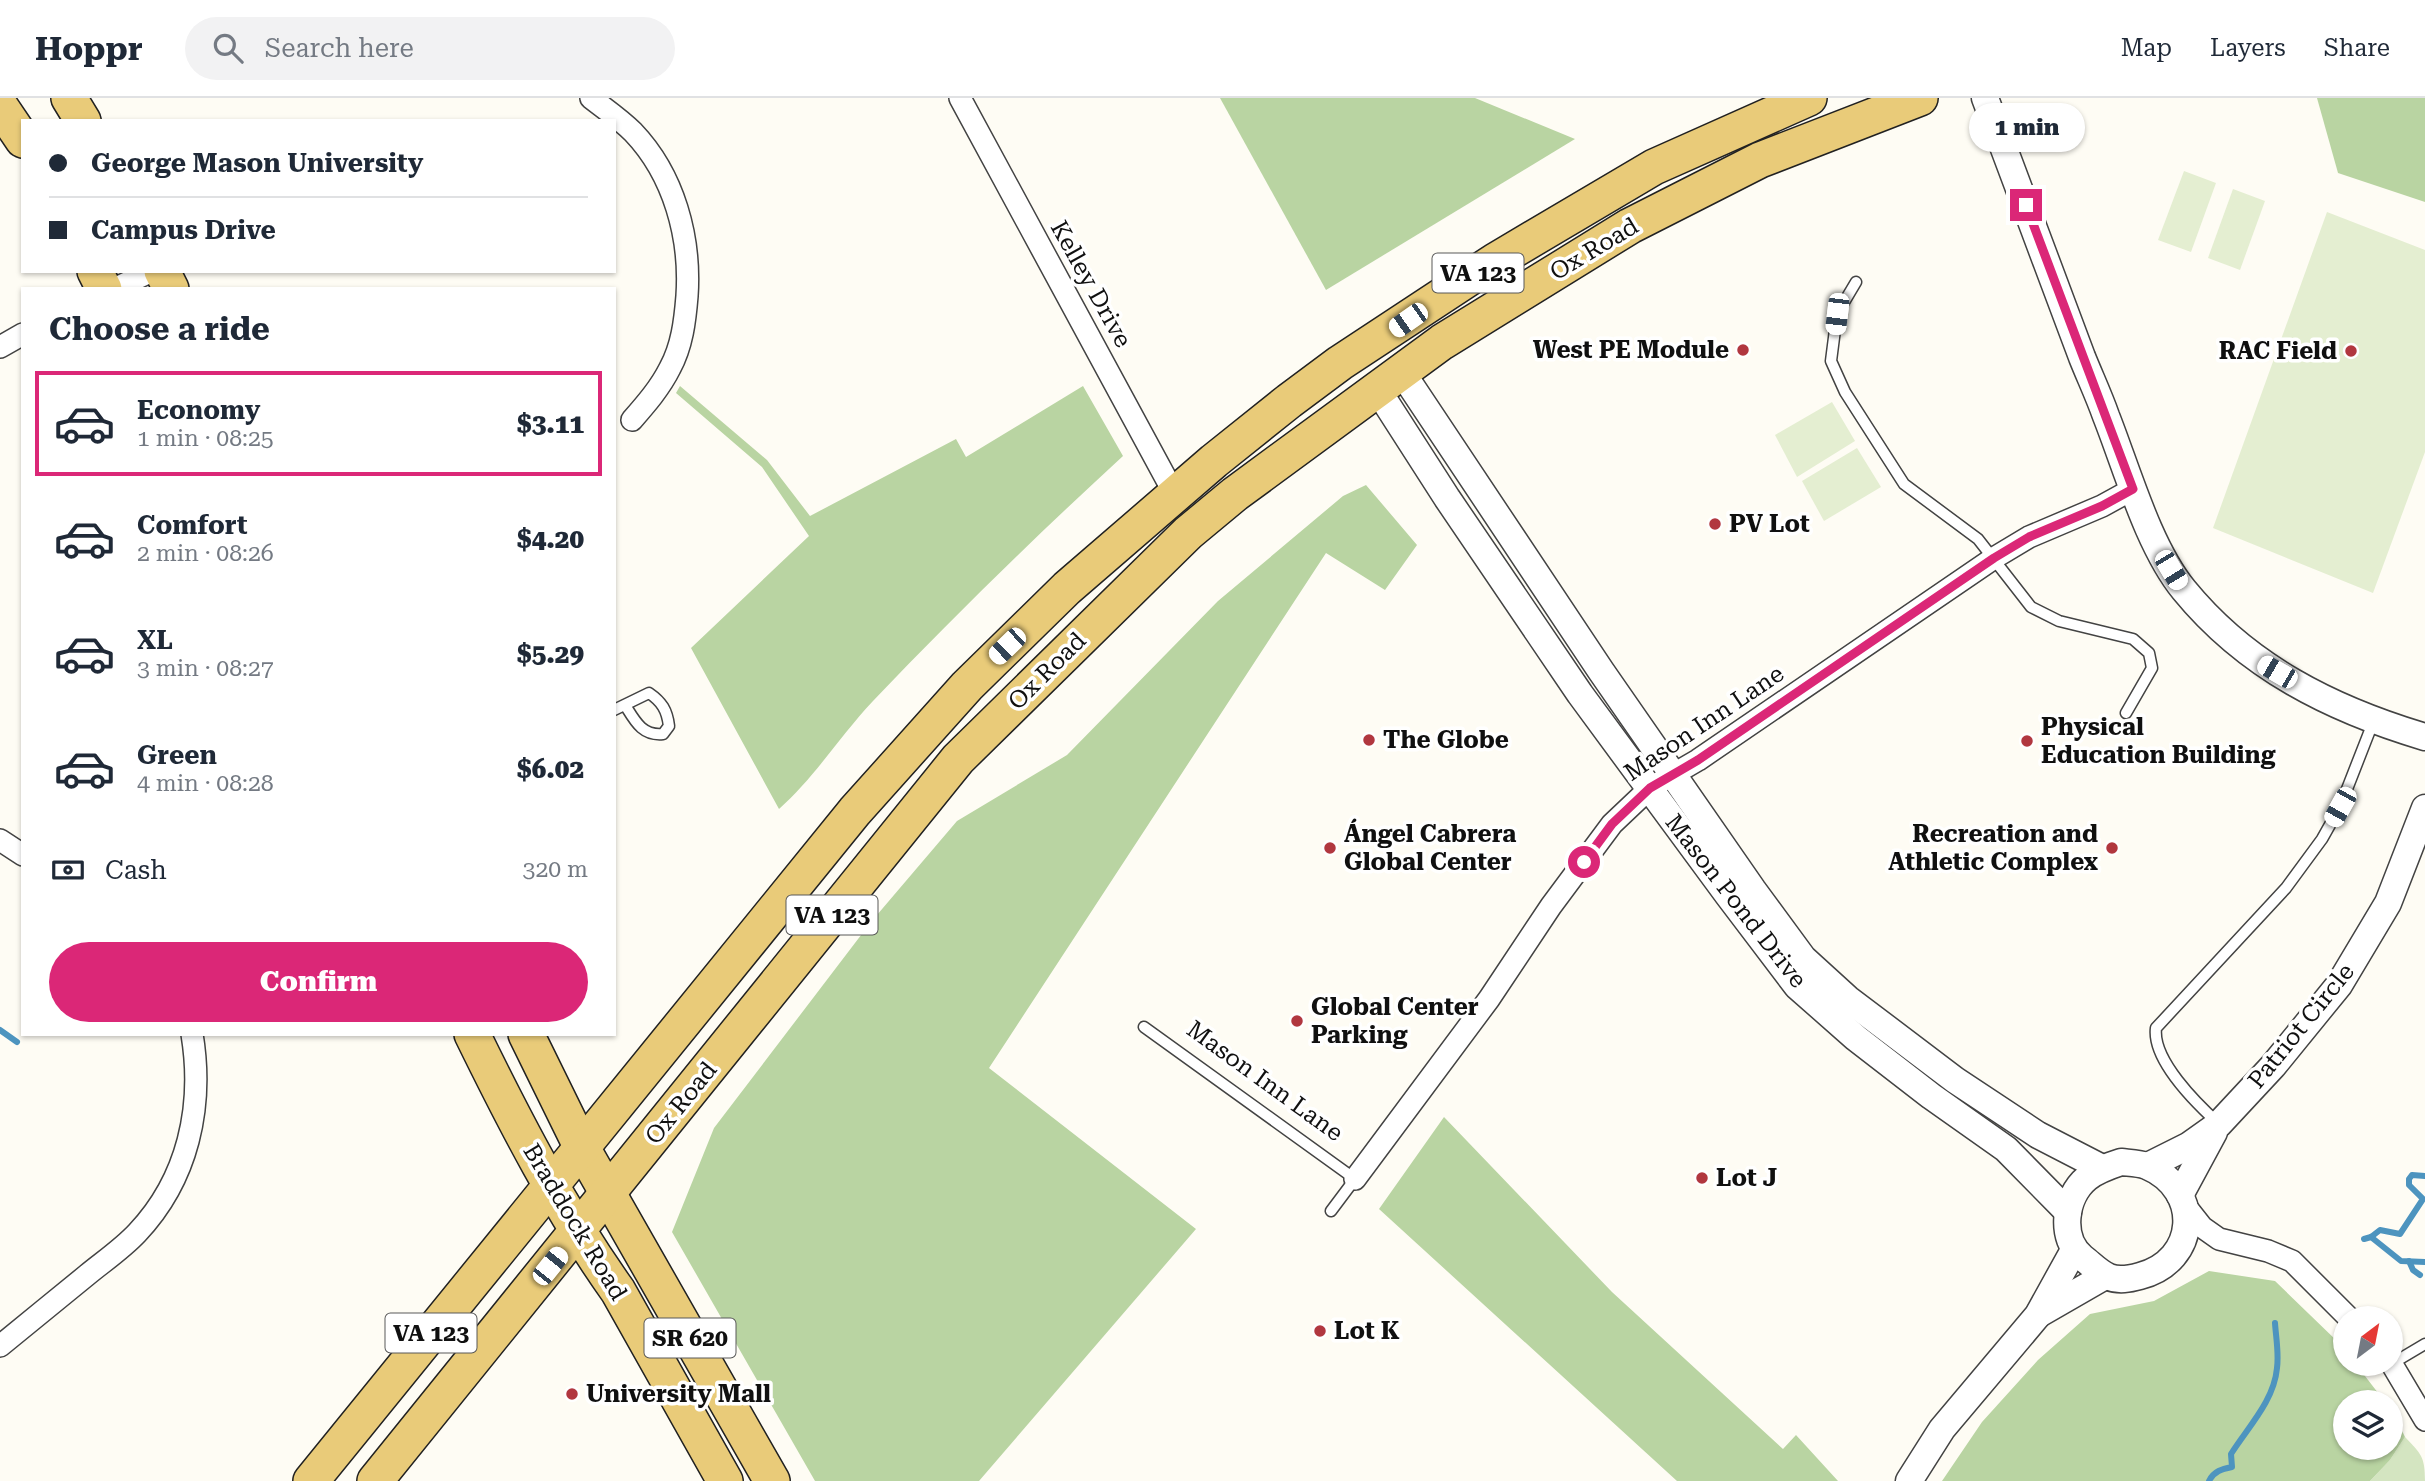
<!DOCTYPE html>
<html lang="en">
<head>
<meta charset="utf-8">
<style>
	body { margin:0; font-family:"Roboto Serif",serif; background:#f2f2f3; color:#1f2937; height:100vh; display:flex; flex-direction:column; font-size:26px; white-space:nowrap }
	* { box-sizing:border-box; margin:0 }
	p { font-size:23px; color:#747a83 }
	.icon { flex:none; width:38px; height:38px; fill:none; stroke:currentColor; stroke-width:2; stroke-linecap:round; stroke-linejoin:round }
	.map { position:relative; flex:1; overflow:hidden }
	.side { position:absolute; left:21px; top:189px; width:595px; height:749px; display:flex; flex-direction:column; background:#fff; border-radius:0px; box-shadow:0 2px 5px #0004 }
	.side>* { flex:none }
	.top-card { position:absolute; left:21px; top:21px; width:595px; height:154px; border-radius:0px; box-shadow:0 2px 5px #0004; display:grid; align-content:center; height:154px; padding:0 28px; background:#fff }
	.needle { width:46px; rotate:32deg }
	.tools { position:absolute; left:2333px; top:1208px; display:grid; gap:14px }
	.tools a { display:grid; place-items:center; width:70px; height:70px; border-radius:50%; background:#fff; box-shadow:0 2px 5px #0004; font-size:35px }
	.end { position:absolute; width:32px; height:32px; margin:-16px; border:9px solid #db2777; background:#fff; box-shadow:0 0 0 4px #fff }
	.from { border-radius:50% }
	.bubble { position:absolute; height:49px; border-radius:24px; background:#fff; box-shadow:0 2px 5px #0004; font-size:23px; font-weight:800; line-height:49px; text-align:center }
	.car { position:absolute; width:21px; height:42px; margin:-21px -10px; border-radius:9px; box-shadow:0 0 5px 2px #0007; background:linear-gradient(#fff 24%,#345 0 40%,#fff 0 76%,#345 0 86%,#fff 0) }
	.top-card b { display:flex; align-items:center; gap:24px; height:66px; font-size:26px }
	.top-card b+b { border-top:2px solid #e0e1e3 }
	.top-card i { width:18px; height:18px; background:#1f2937 }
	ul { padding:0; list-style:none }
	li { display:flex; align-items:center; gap:21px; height:105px; margin:0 14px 10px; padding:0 14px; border:4px solid transparent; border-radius:0px }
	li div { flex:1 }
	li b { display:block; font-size:26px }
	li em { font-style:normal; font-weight:800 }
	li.on { border-color:#db2777 }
	li>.icon { width:63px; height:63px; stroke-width:1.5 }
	h2 { padding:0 28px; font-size:32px; line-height:84px }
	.pay { display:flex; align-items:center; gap:18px; height:77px; padding:0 28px; font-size:26px }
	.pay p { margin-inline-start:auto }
	.action { display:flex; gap:14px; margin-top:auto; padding:14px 28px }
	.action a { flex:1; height:80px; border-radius:42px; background:#db2777; color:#fff; font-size:28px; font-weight:800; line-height:80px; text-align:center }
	header { display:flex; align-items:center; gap:42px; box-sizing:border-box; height:98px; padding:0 35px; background:#fff; border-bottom:2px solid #e0e1e3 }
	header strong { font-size:33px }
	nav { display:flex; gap:38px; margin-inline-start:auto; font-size:24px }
	.search { width:490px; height:63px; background:#f2f2f3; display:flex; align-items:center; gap:18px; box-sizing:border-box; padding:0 24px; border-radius:38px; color:#747a83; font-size:26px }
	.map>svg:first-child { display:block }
	.green { fill:#d4e5c1 }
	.forest { fill:#b9d4a2 }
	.pitch { fill:#e4eed1 }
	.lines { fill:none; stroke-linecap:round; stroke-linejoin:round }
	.stream { stroke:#4d94bf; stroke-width:6 }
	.service-casing { stroke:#434343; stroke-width:13 }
	.minor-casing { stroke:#434343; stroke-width:24 }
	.tertiary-casing { stroke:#434343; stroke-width:29 }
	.primary-casing { stroke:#212121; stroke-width:38 }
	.service { stroke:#fff; stroke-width:10 }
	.minor { stroke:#fff; stroke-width:21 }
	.tertiary { stroke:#fff; stroke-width:26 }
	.primary { stroke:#e9cb79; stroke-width:35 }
	.route { stroke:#db2777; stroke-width:9 }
	.poi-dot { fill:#b1373f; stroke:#fff; stroke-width:2.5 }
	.labels { text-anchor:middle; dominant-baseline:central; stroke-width:7; stroke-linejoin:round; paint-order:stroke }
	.shield { fill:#fff; stroke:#585858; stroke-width:2 }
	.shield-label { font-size:23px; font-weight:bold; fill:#101010 }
	.street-label { font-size:24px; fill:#101010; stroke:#fff }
	.poi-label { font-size:24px; font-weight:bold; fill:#101010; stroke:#fff; text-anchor:start }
</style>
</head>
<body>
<header>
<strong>Hoppr</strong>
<div class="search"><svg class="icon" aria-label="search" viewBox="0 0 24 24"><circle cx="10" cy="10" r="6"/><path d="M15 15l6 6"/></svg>Search here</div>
<nav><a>Map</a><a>Layers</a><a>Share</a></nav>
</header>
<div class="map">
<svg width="2425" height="1383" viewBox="0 0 2425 1383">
	<rect width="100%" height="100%" fill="#fefcf4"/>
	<path class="green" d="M2405 1339C2421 1356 2425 1358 2425 1383H2370L2390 1362Z"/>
	<g class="forest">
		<path d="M1220 0H1475L1575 41 1326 192Z"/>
		<path d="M2317 0H2425V104L2338 75Z"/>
		<path d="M680 288 767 362 810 418 956 341 966 359 1083 288 1123 358C1037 437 953 519 873 603 840 638 815 679 779 711L691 550 809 438 762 369 676 295Z"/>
		<path d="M1366 387 1417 447 1385 492 1326 455 989 970 1196 1131 979 1383H815L672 1134 714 1030 871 824 957 723 1067 657 1218 503 1343 398Z"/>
		<path d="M1444 1019 1612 1194 1783 1351 1796 1337 1838 1383H1677L1379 1111Z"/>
		<path d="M2209 1173 2275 1183 2338 1244 2345 1253V1265H2355L2385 1304H2345V1349H2390L2391 1310 2405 1339 2390 1362 2370 1383H1942L1982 1324 2038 1262 2090 1216 2154 1203Z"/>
	</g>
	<g class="pitch">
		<path d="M2184 73 2216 85 2191 154 2158 142Z"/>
		<path d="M2233 91 2265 103 2240 172 2208 160Z"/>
		<path d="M2327 114 2425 152V354L2373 495 2213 430Z"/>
		<path d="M1832 304 1855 343 1797 379 1775 337Z"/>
		<path d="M1857 350 1881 389 1824 423 1802 383Z"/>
	</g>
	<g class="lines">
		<g class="stream">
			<path d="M0 932 17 944"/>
			<path d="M2371 1139 2401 1163 2425 1164"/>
			<path d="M2364 1141 2371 1139 2380 1132 2400 1136 2423 1101 2409 1087V1081L2412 1077 2425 1078"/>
			<path d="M2409 1163 2413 1172 2420 1177"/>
			<path d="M2209 1383C2214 1373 2222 1371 2232 1369L2231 1356C2248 1329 2274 1303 2277 1270 2279 1255 2276 1240 2275 1225"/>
		</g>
		<g class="service-casing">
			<g id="service">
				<path d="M1856 184 1837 216 1831 263 1845 294 1904 386 1978 441 2031 509 2059 523 2133 541 2149 555 2152 570 2126 615"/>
				<path d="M614 612 649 595C662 604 667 612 669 628L663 636C642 638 635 623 625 607"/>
				<path d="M1144 929 1355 1081 1331 1113"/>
				<path d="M2219 1026C2197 1006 2152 962 2156 930L2286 790 2322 741 2340 709 2374 622"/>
				<path d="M2393 1265 2425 1246"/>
			</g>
		</g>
		<g class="minor-casing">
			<g id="minor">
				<path d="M591 0C605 11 620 21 633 34 674 77 691 139 687 198 685 223 682 248 670 270 660 290 646 306 632 322"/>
				<path d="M960 0 1175 397"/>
				<path d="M114 191 152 173"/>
				<path d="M0 249 23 236"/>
				<path d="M0 742 23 757"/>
				<path d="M1355 1081 1489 901 1551 808 1612 726 1650 690 1698 662 1994 460 2029 439 2102 408 2133 391"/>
				<path d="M2187 1110 2202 1129 2219 1141 2268 1153 2292 1163 2349 1220"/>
				<path d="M0 1248C29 1224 58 1201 87 1177 104 1163 122 1151 137 1135 188 1081 204 1009 192 936"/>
				<path d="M2390 1263 2425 1322"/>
			</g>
		</g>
		<g class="tertiary-casing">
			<g id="tertiary">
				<path d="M1985 0C2018 86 2049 173 2082 259 2090 279 2099 298 2106 318 2127 371 2148 448 2184 492 2247 569 2331 611 2425 639"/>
				<path d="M1401 273 1601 573 1753 792 1803 860 1848 901 1955 982 2038 1037 2102 1070"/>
				<path d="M1377 291 1447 400 1580 596 1728 797 1797 888 1856 940 1931 998 2006 1051 2068 1114"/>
				<path d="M2121 1064C2130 1065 2139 1065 2147 1068 2203 1092 2198 1163 2140 1178 2129 1181 2119 1183 2109 1179 2099 1175 2091 1166 2083 1160 2059 1141 2064 1099 2087 1080 2097 1072 2109 1068 2121 1064Z"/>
				<path d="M2148 1068 2188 1048 2219 1026 2273 968 2339 887 2388 805 2425 710"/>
				<path d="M2180 1097 2214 1034"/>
				<path d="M2039 1216 2105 1178"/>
				<path d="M1909 1383 1942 1331 2038 1217 2074 1152"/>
			</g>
		</g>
		<g class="primary-casing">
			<g id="primary">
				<path d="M69 0 83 23"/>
				<path d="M0 8 23 42"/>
				<path d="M95 173 104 191"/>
				<path d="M162 173 171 191"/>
				<path d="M472 936C515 1024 561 1113 618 1193L725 1383"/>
				<path d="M526 936 582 1050 772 1383"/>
				<path d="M311 1383 855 713 967 588 1067 490 1214 363 1289 303 1340 265 1495 163 1654 69 1809 0"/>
				<path d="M375 1383 958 661 1188 435 1235 396 1442 244 1630 128 1760 62 1920 0"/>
			</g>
		</g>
		<use href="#service" class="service"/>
		<use href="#minor" class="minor"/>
		<use href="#tertiary" class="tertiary"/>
		<use href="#primary" class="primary"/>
	</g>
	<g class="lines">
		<path class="route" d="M1584 764 1612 726 1650 690 1698 662 1994 460 2029 439 2102 408 2133 391 2026 107"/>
	</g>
	<g class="poi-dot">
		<circle cx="1743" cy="252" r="7"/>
		<circle cx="2351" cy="253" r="7"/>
		<circle cx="1715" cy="426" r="7"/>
		<circle cx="1369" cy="642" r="7"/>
		<circle cx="2027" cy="643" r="7"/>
		<circle cx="1330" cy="750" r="7"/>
		<circle cx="2112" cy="750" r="7"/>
		<circle cx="1297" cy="923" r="7"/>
		<circle cx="1702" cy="1080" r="7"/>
		<circle cx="1320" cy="1233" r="7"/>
		<circle cx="572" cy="1296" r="7"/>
	</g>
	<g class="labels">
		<g class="shield">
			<rect x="1432.5" y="155.5" width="91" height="39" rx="5"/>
			<rect x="786.5" y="797.5" width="91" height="39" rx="5"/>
			<rect x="385.5" y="1215.5" width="91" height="39" rx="5"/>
			<rect x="644.5" y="1220.5" width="91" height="39" rx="5"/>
		</g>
		<g class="shield-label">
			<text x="1478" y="175">VA 123</text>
			<text x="832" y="817">VA 123</text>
			<text x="431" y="1235">VA 123</text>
			<text x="690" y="1240">SR 620</text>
		</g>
		<g class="street-label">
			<text transform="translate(1594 151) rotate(-31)">Ox Road</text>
			<text transform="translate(1091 186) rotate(61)">Kelley Drive</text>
			<text transform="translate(1047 573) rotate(-45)">Ox Road</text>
			<text transform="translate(1704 625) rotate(-34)">Mason Inn Lane</text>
			<text transform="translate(1736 803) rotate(52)">Mason Pond Drive</text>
			<text transform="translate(2301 928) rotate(-51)">Patriot Circle</text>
			<text transform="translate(1265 983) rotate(36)">Mason Inn Lane</text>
			<text transform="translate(681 1005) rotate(-51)">Ox Road</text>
			<text transform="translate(575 1124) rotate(59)">Braddock Road</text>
		</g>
		<g class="poi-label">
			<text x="1729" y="252" text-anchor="end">West PE Module</text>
			<text x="2337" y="253" text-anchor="end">RAC Field</text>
			<text x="1729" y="426">PV Lot</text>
			<text x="2041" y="629">Physical<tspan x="2041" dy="28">Education Building</tspan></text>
			<text x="1383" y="642">The Globe</text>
			<text x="1344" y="736">Ángel Cabrera<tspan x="1344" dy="28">Global Center</tspan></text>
			<text x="2098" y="736" text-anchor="end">Recreation and<tspan x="2098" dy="28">Athletic Complex</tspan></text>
			<text x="1311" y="909">Global Center<tspan x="1311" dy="28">Parking</tspan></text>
			<text x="1716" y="1080">Lot J</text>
			<text x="1334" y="1233">Lot K</text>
			<text x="586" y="1296">University Mall</text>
		</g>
	</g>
</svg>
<div class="tools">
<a><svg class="needle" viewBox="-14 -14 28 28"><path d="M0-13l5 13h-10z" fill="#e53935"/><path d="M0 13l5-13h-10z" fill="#747a83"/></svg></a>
<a><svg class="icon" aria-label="layers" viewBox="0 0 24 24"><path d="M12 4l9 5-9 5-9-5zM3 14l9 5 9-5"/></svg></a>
</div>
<i class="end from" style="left:1584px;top:764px"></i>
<i class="end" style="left:2026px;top:107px"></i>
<div class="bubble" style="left:1969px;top:5px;width:116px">1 min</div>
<i class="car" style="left:1837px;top:216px;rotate:187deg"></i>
<i class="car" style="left:1408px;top:222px;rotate:235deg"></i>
<i class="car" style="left:2171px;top:472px;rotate:149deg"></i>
<i class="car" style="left:1007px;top:548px;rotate:226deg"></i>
<i class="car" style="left:2277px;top:574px;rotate:300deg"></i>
<i class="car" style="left:2340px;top:709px;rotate:209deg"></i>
<i class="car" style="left:550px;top:1168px;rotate:39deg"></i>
<div class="top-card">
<b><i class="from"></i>George Mason University</b>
<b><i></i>Campus Drive</b>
</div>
<section class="side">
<h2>Choose a ride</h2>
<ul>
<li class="on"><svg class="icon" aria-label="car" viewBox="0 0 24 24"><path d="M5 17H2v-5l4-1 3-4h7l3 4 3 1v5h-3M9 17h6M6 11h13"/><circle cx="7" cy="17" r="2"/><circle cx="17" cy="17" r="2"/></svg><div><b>Economy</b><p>1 min · 08:25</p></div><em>$3.11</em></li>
<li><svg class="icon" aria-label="car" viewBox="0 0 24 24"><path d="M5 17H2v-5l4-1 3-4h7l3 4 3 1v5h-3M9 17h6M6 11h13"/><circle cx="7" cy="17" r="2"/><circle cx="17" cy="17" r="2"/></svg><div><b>Comfort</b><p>2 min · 08:26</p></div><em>$4.20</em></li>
<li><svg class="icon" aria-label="car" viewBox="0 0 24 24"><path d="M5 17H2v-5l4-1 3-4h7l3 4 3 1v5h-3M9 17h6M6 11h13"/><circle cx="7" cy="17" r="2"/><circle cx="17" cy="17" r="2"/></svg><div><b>XL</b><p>3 min · 08:27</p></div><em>$5.29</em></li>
<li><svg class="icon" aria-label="car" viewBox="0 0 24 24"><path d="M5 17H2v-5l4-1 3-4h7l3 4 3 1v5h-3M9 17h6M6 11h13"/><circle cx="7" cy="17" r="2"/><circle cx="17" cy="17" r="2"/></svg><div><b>Green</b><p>4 min · 08:28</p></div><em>$6.02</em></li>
</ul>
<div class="pay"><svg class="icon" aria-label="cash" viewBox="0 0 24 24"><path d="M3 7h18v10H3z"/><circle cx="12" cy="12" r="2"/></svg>Cash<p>320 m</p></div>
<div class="action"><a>Confirm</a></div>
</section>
</div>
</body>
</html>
